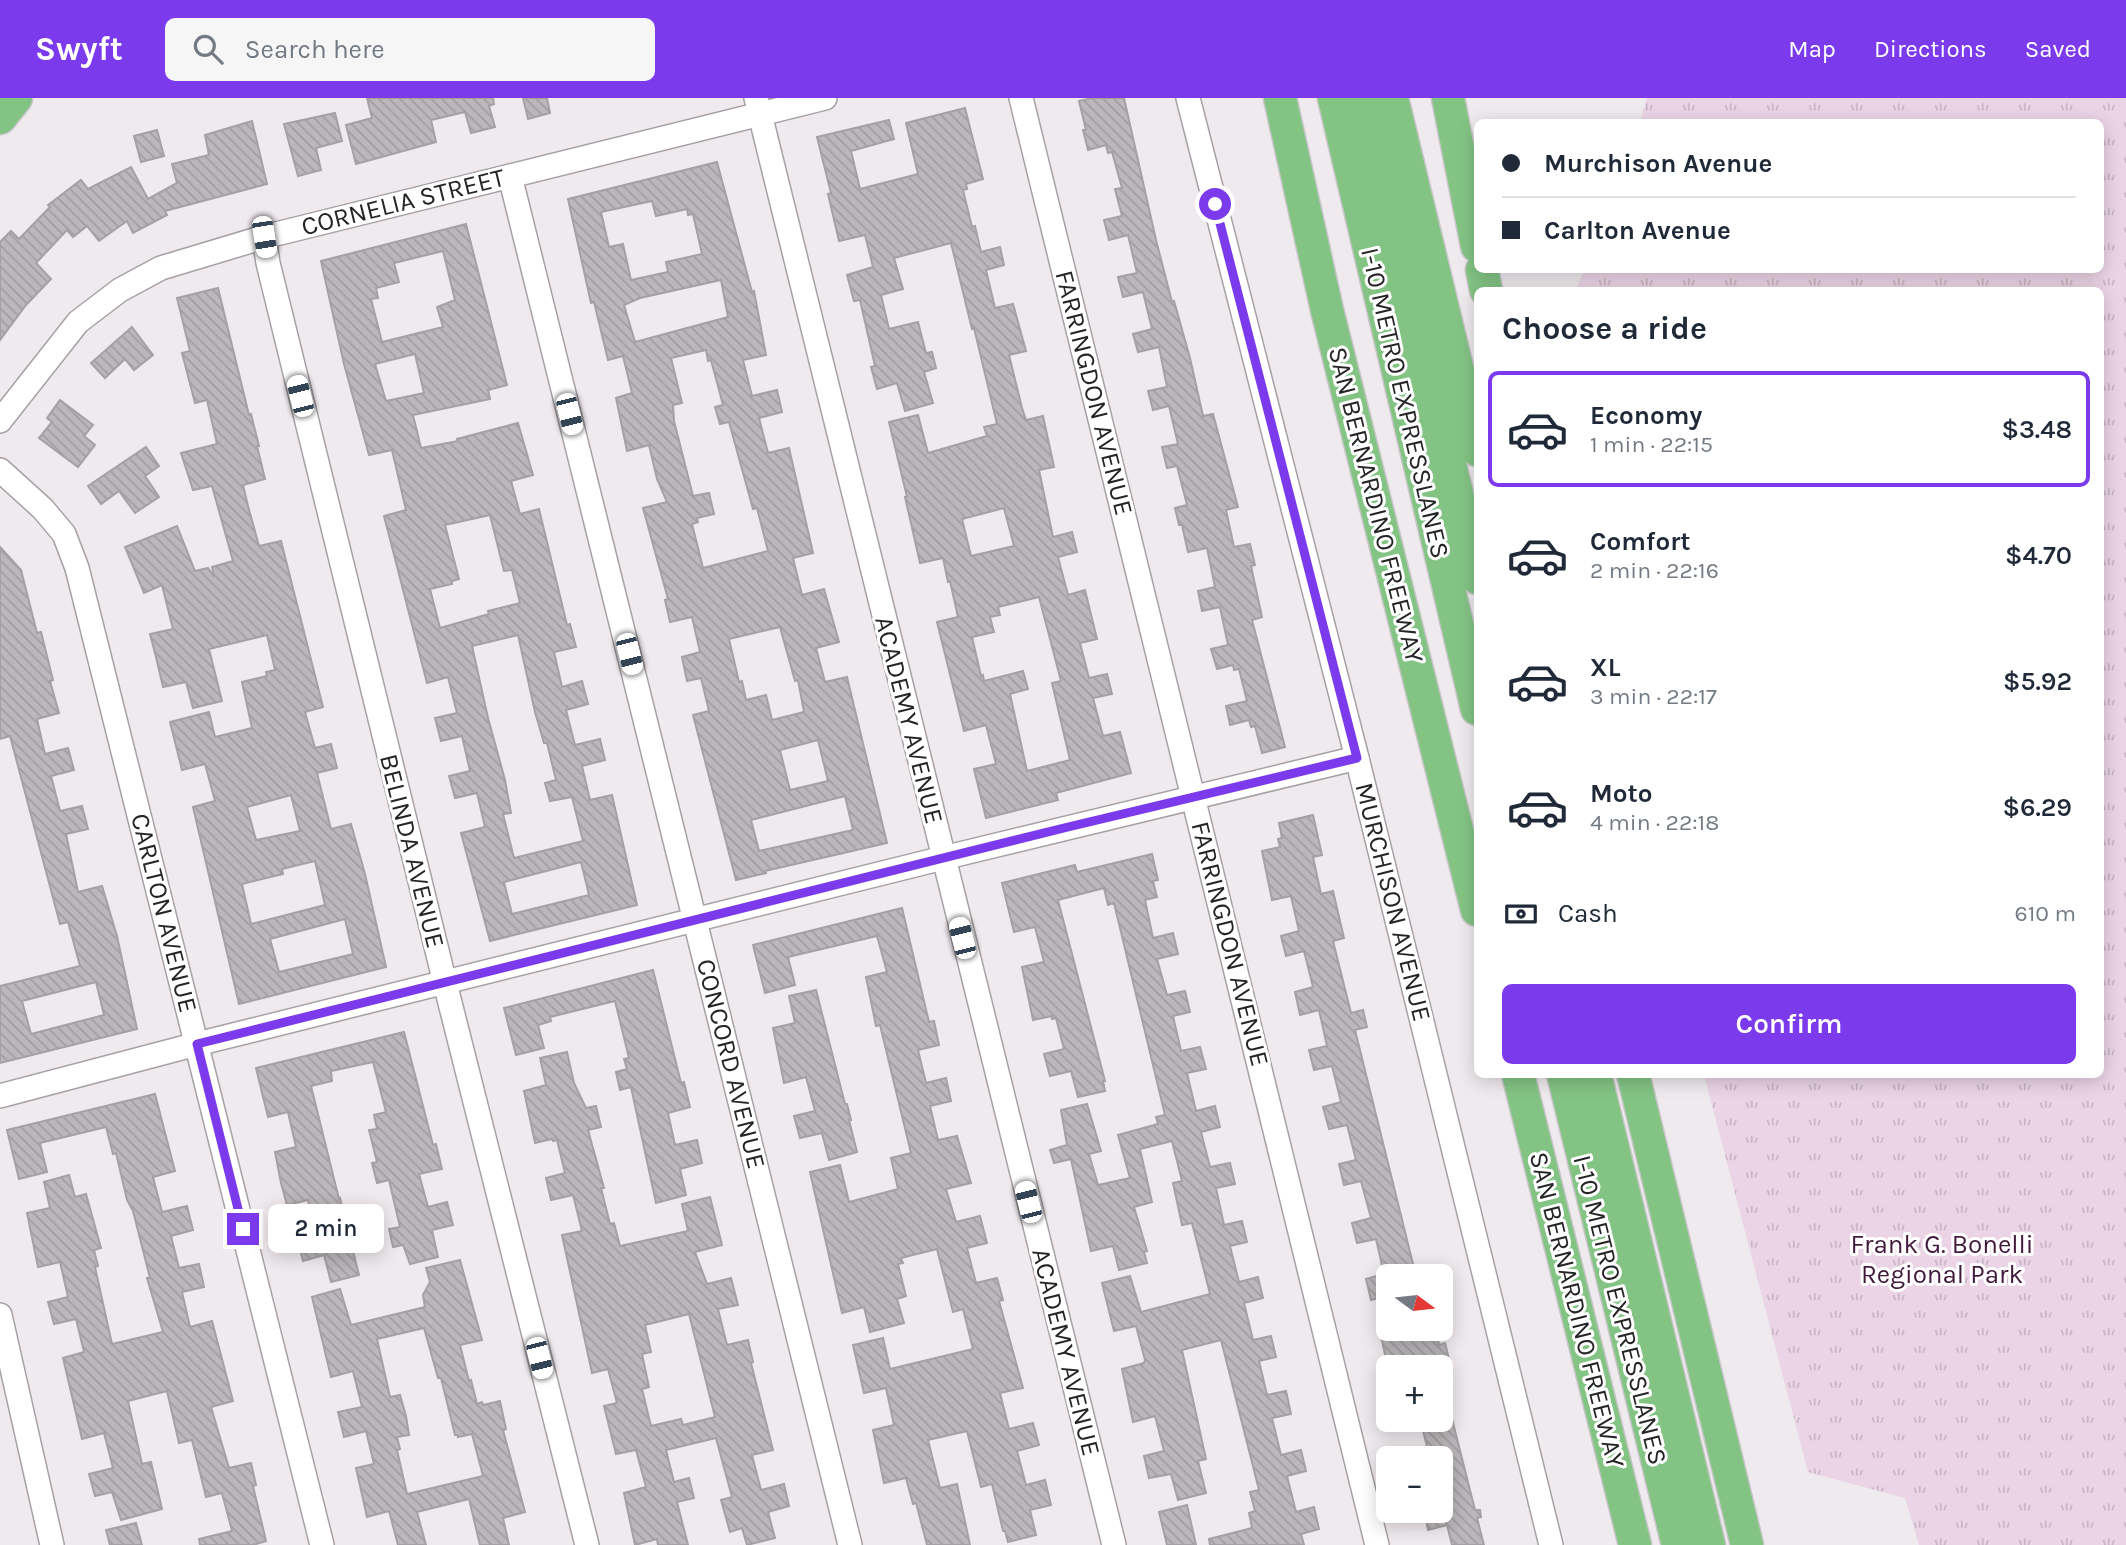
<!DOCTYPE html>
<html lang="en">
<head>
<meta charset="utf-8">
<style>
	body { margin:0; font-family:Karla,sans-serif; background:#f6f6f7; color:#1f2937; height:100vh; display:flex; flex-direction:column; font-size:26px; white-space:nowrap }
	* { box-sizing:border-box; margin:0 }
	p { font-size:23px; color:#747a83 }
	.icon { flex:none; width:38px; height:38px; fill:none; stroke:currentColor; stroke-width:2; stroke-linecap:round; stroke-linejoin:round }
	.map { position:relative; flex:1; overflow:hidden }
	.drawer { position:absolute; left:1474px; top:189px; width:630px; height:791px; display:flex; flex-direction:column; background:#fff; border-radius:10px; box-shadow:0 4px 18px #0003 }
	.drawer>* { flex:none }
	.banner { position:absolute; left:1474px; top:21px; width:630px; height:154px; border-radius:10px; box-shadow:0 4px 18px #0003; display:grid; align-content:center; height:154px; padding:0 28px; background:#fff }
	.needle { width:46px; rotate:105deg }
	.controls { position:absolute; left:1376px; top:1166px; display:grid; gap:14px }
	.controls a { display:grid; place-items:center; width:77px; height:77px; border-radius:10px; background:#fff; box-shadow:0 4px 18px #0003; font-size:35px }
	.end { position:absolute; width:32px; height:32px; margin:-16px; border:9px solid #7c3aed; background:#fff; box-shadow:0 0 0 4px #fff }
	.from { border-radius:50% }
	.bubble { position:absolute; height:49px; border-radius:10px; background:#fff; box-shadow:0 4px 18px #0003; font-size:23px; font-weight:600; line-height:49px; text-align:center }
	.car { position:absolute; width:21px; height:42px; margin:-21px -10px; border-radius:9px; box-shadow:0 0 5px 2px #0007; background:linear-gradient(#fff 24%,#345 0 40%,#fff 0 76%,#345 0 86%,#fff 0) }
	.banner b { display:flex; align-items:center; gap:24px; height:66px; font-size:26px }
	.banner b+b { border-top:2px solid #e0e1e3 }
	.banner i { width:18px; height:18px; background:#1f2937 }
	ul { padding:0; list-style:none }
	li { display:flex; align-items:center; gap:21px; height:116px; margin:0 14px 10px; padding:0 14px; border:4px solid transparent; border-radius:10px }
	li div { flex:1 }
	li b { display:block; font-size:26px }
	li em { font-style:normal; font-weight:600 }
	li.current { border-color:#7c3aed }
	li>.icon { width:63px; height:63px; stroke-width:1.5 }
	h2 { padding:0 28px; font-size:32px; line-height:84px }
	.pay { display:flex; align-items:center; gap:18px; height:77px; padding:0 28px; font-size:26px }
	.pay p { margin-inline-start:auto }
	.cta { display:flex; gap:14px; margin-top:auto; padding:14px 28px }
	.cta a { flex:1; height:80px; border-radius:10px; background:#7c3aed; color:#fff; font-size:28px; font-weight:600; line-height:80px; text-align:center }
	header { display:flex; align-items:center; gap:42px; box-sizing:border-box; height:98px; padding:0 35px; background:#7c3aed; color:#fff }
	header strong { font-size:33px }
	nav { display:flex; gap:38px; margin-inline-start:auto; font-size:24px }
	.search { width:490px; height:63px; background:#f6f6f7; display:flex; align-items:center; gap:18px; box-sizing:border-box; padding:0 24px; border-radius:10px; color:#747a83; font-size:26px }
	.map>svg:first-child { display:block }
	.park { fill:url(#park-tufts) }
	.building { fill:url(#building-back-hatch); stroke:#a4a0a3; stroke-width:2; fill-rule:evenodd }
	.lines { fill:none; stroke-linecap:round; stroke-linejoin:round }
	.minor-casing { stroke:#a6a1a5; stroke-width:26 }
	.highway-casing { stroke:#c7c6c7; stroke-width:35 }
	.minor { stroke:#fff; stroke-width:23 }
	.highway { stroke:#83c484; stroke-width:32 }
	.route { stroke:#7c3aed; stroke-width:9 }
	.labels { text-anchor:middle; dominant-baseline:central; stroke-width:6; stroke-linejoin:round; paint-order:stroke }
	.street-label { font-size:26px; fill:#262526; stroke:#fff }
	.park-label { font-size:26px; fill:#41193b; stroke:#fff }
</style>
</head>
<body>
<header>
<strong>Swyft</strong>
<div class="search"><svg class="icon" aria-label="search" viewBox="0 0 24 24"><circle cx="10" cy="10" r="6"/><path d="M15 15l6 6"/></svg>Search here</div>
<nav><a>Map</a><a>Directions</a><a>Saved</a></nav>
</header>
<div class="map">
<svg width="2126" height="1447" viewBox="0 0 2126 1447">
	<defs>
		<pattern id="park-tufts" width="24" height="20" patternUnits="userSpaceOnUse" patternTransform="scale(1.75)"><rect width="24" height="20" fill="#ebd4e6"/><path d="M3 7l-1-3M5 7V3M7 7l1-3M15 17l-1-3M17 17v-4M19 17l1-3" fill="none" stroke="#c9b6c5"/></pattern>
		<pattern id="building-back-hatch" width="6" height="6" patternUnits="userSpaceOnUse" patternTransform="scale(1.75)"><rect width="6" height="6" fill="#bbb7ba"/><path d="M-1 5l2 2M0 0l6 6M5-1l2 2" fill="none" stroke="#a19da0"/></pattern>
	</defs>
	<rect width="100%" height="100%" fill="#efeaee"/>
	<path class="park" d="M1647 0H2126V1447H1919L1905 1400 1808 1374 1704 977 2100 976V192H1576L1584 172H2100V24H1640Z"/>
	<g class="building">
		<path d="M367 0H493L494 6 489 8 495 29 471 35 465 14 431 22 436 44 356 66 346 27 372 20Z"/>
		<path d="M523 0H547L550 15 528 21Z"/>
		<path d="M1092 0H1124L1156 142 1172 204 1174 203 1190 260 1203 318 1213 316 1238 409 1226 412 1234 449 1250 446 1255 467 1251 468 1262 519 1252 522 1285 649 1262 655 1255 628 1251 629 1249 622 1230 627 1226 608 1247 603 1239 571 1234 572 1233 567 1217 571 1211 551 1228 547 1220 509 1202 513 1198 493 1215 489 1207 450 1188 454 1182 427H1179L1175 410 1187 407 1177 368 1167 370 1162 349 1178 346 1169 308 1153 312 1148 293 1167 289 1159 249 1138 254 1133 236 1152 231 1143 194 1123 199 1118 179 1137 175 1128 137 1109 142 1104 122 1122 118 1115 91 1122 90 1112 54 1108 55 1106 47 1088 52 1083 32H1086L1079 3Z"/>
		<path d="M965 10 983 81 966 86 967 91 963 92 972 129 975 128 981 154 1000 149 1004 167 986 172 995 210 1013 206 1026 253 1009 257 1022 310 1026 322 1043 318 1054 369 1039 372 1053 439 1072 434 1077 454 1058 459 1068 497 1085 492 1097 541 1080 545 1089 580 1107 576 1112 596 1093 600 1103 638 1120 634 1131 675 1056 695 1058 702 986 720 974 671 996 666 986 627 964 633 937 524 958 519 950 483 948 484 943 460 920 465 905 399H907L889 324 918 317 928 355 987 338 984 329 997 326 974 230 972 231 951 145 894 160 903 191 881 197 889 231 918 224 926 255 932 254 936 270 924 274 933 305 905 313 897 285 877 291 871 269 875 268 860 202 854 203 847 177 873 169 865 137 839 143 828 96 831 95 817 39 889 22 894 41 851 53 860 91 918 76 906 25ZM1004 410 1014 448 971 458 962 421ZM1039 499 1061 583 1052 585 1070 662 1027 673 1010 596 1028 591 1023 573 984 583 983 577 981 578 972 539 994 534 990 519 1000 517 998 509Z"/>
		<path d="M335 15 342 43 316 50 321 72 298 78 284 26Z"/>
		<path d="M252 23 267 86 165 113 167 117 133 135 127 123 99 143 87 128 73 139 67 132 36 165 51 181 26 207 0 242V144L11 133 19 141 50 109 48 107 81 82 88 91 131 69 148 101 177 85 172 66 209 57 205 37Z"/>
		<path d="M157 32 164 58 141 64 134 38Z"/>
		<path d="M717 64 752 194 754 193 766 257 743 262 752 298 777 292 782 314 759 320 768 355 789 350 813 455 793 460 802 497 824 491 839 544 816 550 825 584 847 579 887 745 765 773 766 775 736 782 693 617 709 613 701 580 687 583 682 559 700 554 692 519 670 524 665 502 668 501 643 410 667 404 657 381 649 347 627 353 616 300 632 295 623 258 608 262 594 204 591 205 568 101ZM652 103 656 118 687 111 688 117 693 116 702 156 666 164 668 174 631 182 623 146 609 149 601 114ZM721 182 728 219 635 244 624 207 640 200ZM706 252 708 263 711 262 723 307 715 309 720 326 729 324 753 411 757 410 768 453 703 470 692 426 698 424 697 420 714 416 709 395 693 398 674 323 673 307 682 305 671 260ZM780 529 795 583 798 582 804 614 772 622 766 597 746 602 742 583 739 584 729 541ZM818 642 828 683 790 692 780 652ZM845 698 853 732 759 753 751 722Z"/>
		<path d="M466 126 507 287 488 292 490 301 413 317 421 350 458 343 457 341 518 325 533 377 511 383 520 416 539 411 567 527 570 526 576 549 554 554 562 589 582 583 588 606 566 612 575 647 600 641 605 662 582 668 590 702 612 697 637 807 490 843 461 735 485 729 477 695 455 700 449 678 470 673 462 638 441 643 435 620 457 615 448 579 427 585 384 418 406 412 392 352 369 357 344 266 321 163ZM443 153 455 202 437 209 443 229 382 244 371 201 378 200 376 190 399 184 394 165ZM415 256 424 295 386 303 375 266ZM490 417 504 473 512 472 520 505 488 513 489 516 440 530 430 491 452 486V483L459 481 445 427ZM518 537 535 614 544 645H547L556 682 545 685 550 703 572 699 583 743 514 760 503 716 511 715 505 682 488 620 472 548ZM581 764 589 797 512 816 504 784Z"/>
		<path d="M218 190 249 317 251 316 259 348H257L265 381 243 387 248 408 259 448 281 443 323 609 305 614 315 650 331 646 337 670 317 675 331 731 351 726 365 776 386 869 239 906 193 709 215 703 205 666 182 672 170 624 209 614 215 639 252 630 242 584 267 578 266 574 275 572 267 537 209 551 222 603 193 610 186 584 163 589 156 559 150 536 173 531 162 487 144 495 125 449 177 428 195 473 208 470 214 479 212 469 233 463 212 388 193 392 181 355 217 346 207 302 195 305 182 255 190 253 177 200ZM291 697 300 733 256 742 247 709ZM315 763 325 807 251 826 242 786 283 776 282 771ZM345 821 353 856 279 874 270 841Z"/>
		<path d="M132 229 153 257 134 272 125 261 105 280 91 265Z"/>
		<path d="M60 302 93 327 84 338 95 347 78 369 39 340 52 324 47 320Z"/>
		<path d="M146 349 159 368 145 378 159 399 135 415 119 393 101 406 88 388Z"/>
		<path d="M0 449 21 472 37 535 41 534 53 582 50 583 59 615 37 621 45 656 68 650 74 672 51 678 60 713 82 708 88 731 66 736 78 794 102 788 117 838 137 931 0 965V888L80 868 68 824 60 826 10 638 0 641ZM96 884 104 917 31 936 22 903Z"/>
		<path d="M1313 717 1322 757 1313 759 1321 796 1333 793 1344 840 1333 843 1351 915 1363 912 1367 929 1355 932 1416 1178H1388V1198L1371 1202 1366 1181 1384 1176 1376 1141 1357 1145 1352 1125 1371 1120 1361 1083 1344 1087 1339 1066 1356 1062 1347 1027 1329 1031 1323 1009 1341 1004 1332 968 1314 972 1309 952 1327 948 1319 912 1300 917 1295 894 1313 889 1304 853 1286 858 1281 838 1299 833 1291 798 1272 802 1262 753 1280 749 1278 741 1282 740 1279 725Z"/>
		<path d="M1152 756 1158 782 1153 783 1157 799 1145 802 1153 840 1173 835 1178 856 1157 861 1167 897 1185 893 1190 914 1173 918 1181 953 1200 949 1206 971 1187 975 1196 1013 1215 1008 1220 1029 1201 1034 1210 1069 1230 1065 1235 1086 1216 1090 1224 1127 1242 1123 1247 1144 1230 1148 1239 1184 1258 1179 1263 1200 1244 1205 1253 1242 1271 1238 1276 1259 1259 1263 1267 1297 1286 1293 1291 1316 1272 1320 1281 1357 1301 1352 1306 1373 1287 1378 1296 1414 1314 1409 1319 1431 1301 1436 1304 1447H1210L1209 1441 1252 1430 1249 1415 1255 1413 1250 1394 1259 1392 1221 1242 1182 1252 1206 1361 1198 1363 1206 1395 1178 1402 1171 1376 1149 1380 1144 1358 1164 1353 1155 1318 1133 1324 1122 1271 1144 1265 1145 1262 1136 1228 1114 1233 1102 1185 1130 1178 1141 1214 1210 1196 1192 1125 1182 1127 1173 1085 1182 1083 1172 1043 1140 1051 1152 1104 1134 1109 1147 1153 1144 1154 1147 1165 1119 1172 1113 1148 1091 1153 1071 1061 1054 1065 1050 1052 1067 1047 1061 1012 1087 1006 1101 1053 1089 1056 1098 1087 1130 1080 1118 1037 1158 1026 1156 1019 1165 1017 1114 805 1108 807 1104 790 1058 802 1105 983H1103L1105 993 1078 999 1071 973 1050 978 1044 956 1064 951 1056 920 1052 921V918L1033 922 1022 869 1044 864 1035 829 1014 834 1002 785 1075 767 1077 774Z"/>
		<path d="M902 810 929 924 934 923 939 947 918 952 926 985 946 980 951 1003 930 1008 938 1042 957 1038 971 1085 946 1091 956 1124 980 1118 987 1145 967 1150 976 1185 997 1180 1003 1202 999 1203 1023 1290 1000 1295 1009 1331 1033 1325 1039 1347 1017 1353 1026 1387 1045 1382 1051 1407 1030 1412 1036 1437 1008 1444 1005 1433H1003L992 1386 981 1389 967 1333 928 1342 940 1390 957 1386 970 1447H927L916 1405 913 1406 906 1380 884 1385 873 1332 894 1327 886 1290 864 1295 853 1247 883 1240 890 1271 973 1251 963 1211 953 1214 937 1151 901 1160 903 1165 898 1166 906 1198 897 1201 904 1225 870 1234 864 1209 842 1215 810 1074 840 1067 849 1104 898 1091 891 1060 911 1055 880 927 876 928 866 879 887 874 877 838 788 859 795 887 765 895 753 847Z"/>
		<path d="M653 872 681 985 684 984 690 1009 668 1015 675 1047 697 1042 702 1065 680 1071 686 1097 656 1105 631 989 620 992 616 974 627 971 624 961 629 960 615 903 550 919 551 923 538 927 544 950 516 957 504 910Z"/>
		<path d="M816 892 845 1006H847L851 1022H849L857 1054 829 1062 822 1035 800 1040 794 1018 815 1013 806 979 784 985 773 930 795 925 789 898Z"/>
		<path d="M404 934 433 1047 436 1046 442 1071 419 1076 428 1109 447 1104 453 1127 432 1132 438 1159 410 1166 403 1147 393 1149 389 1131 400 1129 389 1082 377 1085 372 1065 377 1064 369 1032 377 1031 374 1017 386 1014 373 964 331 973 332 983 311 988 339 1101 340 1100 347 1128H349L353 1145H351L359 1177 331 1184 324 1157 303 1163 297 1140 316 1135 308 1102 287 1107 281 1085 275 1054 296 1049 288 1014 268 1019 256 970Z"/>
		<path d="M567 954 574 985 586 1010 596 1008 601 1029 588 1032 604 1090H601L610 1126 614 1125 620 1148 688 1133 682 1106 710 1099 722 1147 695 1154 707 1186 731 1180 738 1207 718 1211 727 1247 748 1242 753 1264 751 1265 773 1352 752 1357 761 1392 784 1386 789 1408 768 1414 775 1440 747 1447 742 1430 730 1434 721 1402 732 1399 716 1340 666 1352 674 1384 689 1380 694 1400 677 1404 688 1447H658L657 1441 635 1447 624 1395 646 1389 636 1352 616 1356 604 1308 617 1305 608 1271 592 1275 562 1137 582 1133 573 1097 551 1102 546 1080 565 1075 557 1042 553 1043 552 1041 535 1045 524 993 546 987 540 960ZM689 1216 715 1319 683 1327 681 1321 651 1328 642 1291 649 1289 642 1256 651 1254 645 1227Z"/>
		<path d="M155 996 175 1073 153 1079 162 1114 187 1108 193 1132 171 1138 179 1170 199 1166 204 1189 182 1194 190 1229 212 1223 233 1303 211 1309 229 1370 251 1365 256 1387 253 1388 266 1443 253 1447H200L199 1441 232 1433 222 1395 206 1399 192 1342 179 1345 167 1293 128 1303 142 1366 151 1364 162 1411 121 1422 112 1394 95 1398 89 1376 113 1370 104 1335 82 1341 63 1260 84 1254 76 1221 54 1226 48 1204 68 1199 60 1164 38 1169 27 1115 50 1110 44 1084 69 1077 75 1099 86 1096 101 1150 94 1152 98 1168 95 1169 112 1246 163 1234 147 1180H150L133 1113 127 1102 116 1055 113 1056 106 1029 40 1045 47 1074 19 1081 7 1032Z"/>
		<path d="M460 1162 482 1242 460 1247 469 1283 471 1282 477 1306 482 1304 483 1307 500 1303 506 1331 503 1332 525 1414 503 1420 509 1447H480L469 1401 417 1414 426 1447H398L389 1413 367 1419 356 1370 374 1366 366 1333 344 1339 338 1314 362 1309 353 1273 331 1279 312 1199 340 1191 351 1227 425 1209 423 1197 430 1184 426 1170ZM424 1230 438 1280H441L455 1337H458V1339L472 1336 483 1378 407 1396 397 1352 400 1351 397 1339 409 1337 406 1318 400 1297 390 1299 377 1241Z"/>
		<path d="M1436 1230 1439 1247 1445 1245 1451 1269H1407L1404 1257 1386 1261 1381 1238 1403 1233 1405 1238Z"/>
		<path d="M1420 1321H1452L1475 1412H1480L1481 1419 1477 1420 1484 1447H1452L1447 1427 1428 1432 1424 1412H1440V1360H1430Z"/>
		<path d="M1187 1407 1196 1447H1167L1159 1414Z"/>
		<path d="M136 1425 142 1447H110L106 1432Z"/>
	</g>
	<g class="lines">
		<g class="minor-casing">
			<g id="minor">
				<path d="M756 0 1114 1447"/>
				<path d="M1021 0 1377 1447"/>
				<path d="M1188 0 1357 660 1551 1447"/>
				<path d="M510 78 850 1447"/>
				<path d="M264 139 268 165 445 885 587 1447"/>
				<path d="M0 323 78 224 120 192 161 170 264 139 825 0"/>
				<path d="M0 372 43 411 64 436 77 470 322 1447"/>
				<path d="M0 998 197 946 943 760 1357 660"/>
				<path d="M0 1217 52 1447"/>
			</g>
		</g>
		<g class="highway-casing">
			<g id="highway">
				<path d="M1280 0 1327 212 1477 812"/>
				<path d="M1334 0 1477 611"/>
				<path d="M1363 0 1477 480"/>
				<path d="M1392 0 1477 352"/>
				<path d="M1448 0 1477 148"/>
				<path d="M0 20 16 0"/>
				<path d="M1482 172 1486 192"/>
				<path d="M1518 976 1635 1447"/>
				<path d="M1563 976 1678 1447"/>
				<path d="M1595 976 1709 1447"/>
				<path d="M1633 976 1747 1447"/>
			</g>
		</g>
		<use href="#minor" class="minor"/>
		<use href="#highway" class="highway"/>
	</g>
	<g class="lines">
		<path class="route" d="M243 1131 197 946 1068 729 1357 660 1215 106"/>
	</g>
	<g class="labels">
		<g class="street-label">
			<text transform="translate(403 104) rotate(-14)">CORNELIA STREET</text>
			<text transform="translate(1094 295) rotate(76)">FARRINGDON AVENUE</text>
			<text transform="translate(1405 305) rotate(77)">I-10 METRO EXPRESSLANES</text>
			<text transform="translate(1376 407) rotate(76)">SAN BERNARDINO FREEWAY</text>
			<text transform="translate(909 622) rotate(76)">ACADEMY AVENUE</text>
			<text transform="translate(412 753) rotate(76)">BELINDA AVENUE</text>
			<text transform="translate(1393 804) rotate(76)">MURCHISON AVENUE</text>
			<text transform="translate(164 815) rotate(76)">CARLTON AVENUE</text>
			<text transform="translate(1230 846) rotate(76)">FARRINGDON AVENUE</text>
			<text transform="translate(731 966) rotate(76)">CONCORD AVENUE</text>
			<text transform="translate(1577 1212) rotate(76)">SAN BERNARDINO FREEWAY</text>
			<text transform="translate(1620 1212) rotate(76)">I-10 METRO EXPRESSLANES</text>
			<text transform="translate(1066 1254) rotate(76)">ACADEMY AVENUE</text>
		</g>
		<g class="park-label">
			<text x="1942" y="1146">Frank G. Bonelli<tspan x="1942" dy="30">Regional Park</tspan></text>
		</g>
	</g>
</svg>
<div class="controls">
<a><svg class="needle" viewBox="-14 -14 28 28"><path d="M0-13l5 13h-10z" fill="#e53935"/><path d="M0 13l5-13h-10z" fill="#747a83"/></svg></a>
<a>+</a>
<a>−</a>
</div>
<i class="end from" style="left:1215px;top:106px"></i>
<i class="end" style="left:243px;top:1131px"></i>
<div class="bubble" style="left:268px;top:1106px;width:116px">2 min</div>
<i class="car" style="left:264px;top:139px;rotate:171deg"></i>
<i class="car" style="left:300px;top:298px;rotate:346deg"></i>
<i class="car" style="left:569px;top:316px;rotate:166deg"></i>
<i class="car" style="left:629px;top:556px;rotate:166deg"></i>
<i class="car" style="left:962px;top:840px;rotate:346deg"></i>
<i class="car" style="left:1028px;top:1104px;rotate:346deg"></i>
<i class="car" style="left:539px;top:1260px;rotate:166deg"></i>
<div class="banner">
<b><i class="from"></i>Murchison Avenue</b>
<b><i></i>Carlton Avenue</b>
</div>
<section class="drawer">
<h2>Choose a ride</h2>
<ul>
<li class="current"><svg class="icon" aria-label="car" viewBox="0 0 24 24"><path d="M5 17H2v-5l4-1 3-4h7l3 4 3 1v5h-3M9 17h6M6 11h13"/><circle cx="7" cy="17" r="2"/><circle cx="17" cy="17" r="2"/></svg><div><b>Economy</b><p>1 min · 22:15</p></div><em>$3.48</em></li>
<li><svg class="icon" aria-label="car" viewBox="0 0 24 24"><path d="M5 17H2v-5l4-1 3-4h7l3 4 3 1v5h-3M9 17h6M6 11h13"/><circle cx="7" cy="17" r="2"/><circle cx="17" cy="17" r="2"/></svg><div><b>Comfort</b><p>2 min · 22:16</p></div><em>$4.70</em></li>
<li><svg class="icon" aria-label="car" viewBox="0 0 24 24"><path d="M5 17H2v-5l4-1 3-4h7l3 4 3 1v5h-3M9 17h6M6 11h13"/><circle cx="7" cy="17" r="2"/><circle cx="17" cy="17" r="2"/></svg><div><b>XL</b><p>3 min · 22:17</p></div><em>$5.92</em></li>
<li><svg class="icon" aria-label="car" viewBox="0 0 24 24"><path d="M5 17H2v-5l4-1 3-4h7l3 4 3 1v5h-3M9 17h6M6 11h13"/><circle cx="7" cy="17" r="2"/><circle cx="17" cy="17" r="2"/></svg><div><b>Moto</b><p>4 min · 22:18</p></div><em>$6.29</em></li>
</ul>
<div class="pay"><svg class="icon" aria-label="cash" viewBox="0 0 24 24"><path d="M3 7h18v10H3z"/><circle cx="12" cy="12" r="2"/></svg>Cash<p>610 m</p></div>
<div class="cta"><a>Confirm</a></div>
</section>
</div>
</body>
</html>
